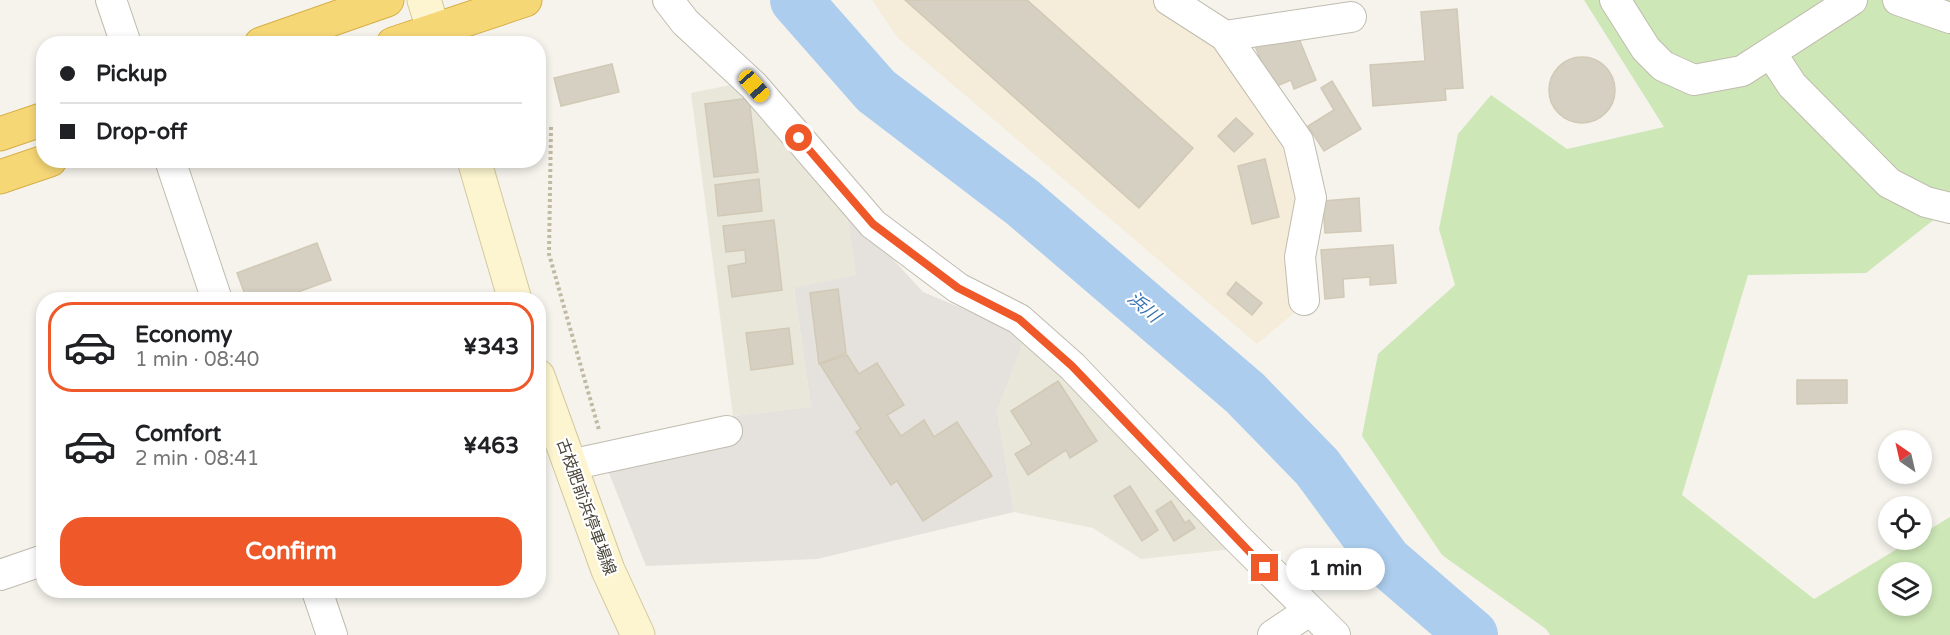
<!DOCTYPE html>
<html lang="en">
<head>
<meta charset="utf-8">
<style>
	body { margin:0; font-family:"Varela Round","Noto Sans JP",sans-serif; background:#f2f2f2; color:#202124; height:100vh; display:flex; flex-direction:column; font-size:22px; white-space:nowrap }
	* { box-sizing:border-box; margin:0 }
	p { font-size:20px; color:#757577 }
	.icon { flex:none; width:33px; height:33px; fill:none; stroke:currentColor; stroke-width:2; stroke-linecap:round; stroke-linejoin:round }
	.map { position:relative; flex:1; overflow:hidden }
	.side { position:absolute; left:36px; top:292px; width:510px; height:306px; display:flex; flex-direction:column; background:#fff; border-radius:24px; box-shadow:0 3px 9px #0003 }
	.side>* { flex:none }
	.hud { position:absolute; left:36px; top:36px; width:510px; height:132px; border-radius:24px; box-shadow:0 3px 9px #0003; display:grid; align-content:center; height:132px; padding:0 24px; background:#fff }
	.needle { width:39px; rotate:326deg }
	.tools { position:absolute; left:1878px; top:430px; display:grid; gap:12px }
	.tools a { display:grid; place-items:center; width:54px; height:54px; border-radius:50%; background:#fff; box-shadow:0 3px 9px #0003; font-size:30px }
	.end { position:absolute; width:27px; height:27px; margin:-14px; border:8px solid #ef5929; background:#fff; box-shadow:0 0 0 3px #fff }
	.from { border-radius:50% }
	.bubble { position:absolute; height:42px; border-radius:21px; background:#fff; box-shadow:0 3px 9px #0003; font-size:20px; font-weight:800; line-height:42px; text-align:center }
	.car { position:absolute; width:18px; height:36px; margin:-18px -9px; border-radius:8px; box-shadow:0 0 4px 2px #0007; background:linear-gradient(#f5c518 24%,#345 0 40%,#f5c518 0 76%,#345 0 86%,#f5c518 0) }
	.hud b { display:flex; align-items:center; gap:21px; height:57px; font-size:22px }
	.hud b+b { border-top:2px solid #e0e0e0 }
	.hud i { width:15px; height:15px; background:#202124 }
	ul { padding:10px 0 0; list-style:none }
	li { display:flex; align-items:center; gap:18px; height:90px; margin:0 12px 9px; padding:0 12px; border:3px solid transparent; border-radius:24px }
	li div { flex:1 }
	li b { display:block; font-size:22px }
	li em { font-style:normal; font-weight:800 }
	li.on { border-color:#ef5929 }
	li>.icon { width:54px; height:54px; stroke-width:1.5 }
	.action { display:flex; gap:12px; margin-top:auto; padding:12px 24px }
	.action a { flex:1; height:69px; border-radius:24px; background:#ef5929; color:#fff; font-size:24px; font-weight:800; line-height:69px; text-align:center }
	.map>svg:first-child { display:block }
	.residential { fill:#e9e6da }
	.commercial { fill:#f5ecd9 }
	.industrial { fill:#e5e2dd }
	.green { fill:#cde7b7; fill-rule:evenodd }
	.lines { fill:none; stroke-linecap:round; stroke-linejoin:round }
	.river { stroke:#accded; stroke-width:52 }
	.building { fill:#d6d0c2; stroke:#d1c9b5; stroke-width:1.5 }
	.street-casing { stroke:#c0bcaf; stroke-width:32 }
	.secondary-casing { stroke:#d2c99e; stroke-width:35 }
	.highway-casing { stroke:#d6ae45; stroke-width:35 }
	.path { stroke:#c1b9a1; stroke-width:4; stroke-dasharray:3 3; stroke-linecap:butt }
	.street { stroke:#fff; stroke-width:30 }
	.secondary { stroke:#fcf5cf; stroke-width:33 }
	.highway { stroke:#f6d776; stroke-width:33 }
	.route { stroke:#ef5929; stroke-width:8 }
	.labels { text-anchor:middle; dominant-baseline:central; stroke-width:4.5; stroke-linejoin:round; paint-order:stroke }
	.street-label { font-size:16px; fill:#49453a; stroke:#fff }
	.water-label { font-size:18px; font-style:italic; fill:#3772b1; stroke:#fff }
</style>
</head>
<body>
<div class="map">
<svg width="1950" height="635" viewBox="0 0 1950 635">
	<rect width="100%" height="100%" fill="#f5f3ec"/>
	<g class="residential">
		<path d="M741 83 846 208 856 275 794 289 811 407 733 416 691 93Z"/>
		<path d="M1026 335 1233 549 1141 559 1093 528 1014 512 997 411Z"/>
	</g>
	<path class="commercial" d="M872 0H1157L1212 35 1282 147 1301 207 1290 262 1294 313 1257 344 898 38Z"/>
	<path class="industrial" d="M846 208 923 292 1026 335 997 411 1014 512 817 559 646 566 599 448 733 416 811 407 794 288 856 275Z"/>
	<path class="green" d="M1584 0H1950V207L1866 273 1748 275 1682 495 1814 599 1912 540H1922V534L1950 517V635H1550L1546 629 1442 555 1362 436 1378 354 1455 285 1439 229 1458 134 1491 95 1567 149 1664 127ZM1888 573H1922V606H1888Z"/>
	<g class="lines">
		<path class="river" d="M796 0 876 91 1023 203 1245 393 1317 467 1386 561 1472 635"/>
	</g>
	<g class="building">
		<path d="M905 0H1027L1193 148 1139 208Z"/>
		<path d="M1457 9 1463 88 1445 89 1446 100 1373 106 1370 65 1425 61 1421 12Z"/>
		<path d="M1297 34 1316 80 1294 89 1291 80 1272 88 1255 46Z"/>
		<circle cx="1582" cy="90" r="33"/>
		<path d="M612 64 619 92 561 106 554 78Z"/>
		<path d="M1332 81 1361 129 1324 151 1308 126 1334 110 1321 88Z"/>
		<path d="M749 98 758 172 714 177 705 104Z"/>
		<path d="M1236 118 1253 134 1234 152 1218 136Z"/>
		<path d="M1265 159 1279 217 1252 224 1238 166Z"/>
		<path d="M759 179 762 211 718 216 715 185Z"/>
		<path d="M1359 198 1361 231 1325 233 1323 201Z"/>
		<path d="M774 220 782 290 732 297 728 266 746 263 745 250 726 252 723 226Z"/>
		<path d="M317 243 331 280 276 300H247L237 273Z"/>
		<path d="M1393 245 1396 283 1370 285V277L1343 279 1344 297 1325 299 1321 250Z"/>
		<path d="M1236 282 1262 303 1252 315 1227 294Z"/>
		<path d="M838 289 846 353 819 364 810 293Z"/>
		<path d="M789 328 793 364 751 370 746 333Z"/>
		<path d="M847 355 859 374 877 363 904 405 887 415 901 436 924 420 934 437 957 422 992 476 923 521 897 481 891 485 856 432 861 429 820 364Z"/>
		<path d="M1797 380H1847V403L1797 404Z"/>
		<path d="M1058 381 1097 441 1070 458 1066 450 1028 475 1015 454 1032 444 1011 411Z"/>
		<path d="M1130 486 1158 530 1142 541 1114 496Z"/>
		<path d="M1171 501 1185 523 1189 520 1195 528 1174 541 1156 511Z"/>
	</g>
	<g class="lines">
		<g class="street-casing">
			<g id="street">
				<path d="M111 0 126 44"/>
				<path d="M668 0 685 22 754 86 873 224 958 288 1019 319 1072 366 1237 538 1335 635"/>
				<path d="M1169 0 1225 36"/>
				<path d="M1615 0 1646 49 1663 66 1694 80 1742 71 1852 0"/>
				<path d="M1898 0 1950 18"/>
				<path d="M1771 53 1792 85 1889 183 1926 202 1950 208"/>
				<path d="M170 160 217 300"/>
				<path d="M1304 300 1300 257 1311 198 1298 141 1225 36 1351 17"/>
				<path d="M570 465 727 431"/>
				<path d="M0 575 44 560"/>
				<path d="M317 591 332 635"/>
				<path d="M1273 635 1309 611"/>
			</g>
		</g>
		<g class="secondary-casing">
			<g id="secondary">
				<path d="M424 0 438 44"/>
				<path d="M474 160 515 300"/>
				<path d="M538 376 608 570 638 635"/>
			</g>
		</g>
		<g class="highway-casing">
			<g id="highway">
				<path d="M261 44 387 0"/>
				<path d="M393 44 525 0"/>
				<path d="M0 134 44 119"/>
				<path d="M0 177 50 160"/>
			</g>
		</g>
		<path class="path" d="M551 127 549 254 599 430"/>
		<use href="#street" class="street"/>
		<use href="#secondary" class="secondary"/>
		<use href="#highway" class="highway"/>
	</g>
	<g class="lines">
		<path class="route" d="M799 138 873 224 958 288 1019 319 1072 366 1265 568"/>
	</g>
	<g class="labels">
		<g class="street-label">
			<text transform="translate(586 507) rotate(70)">古枝肥前浜停車場線</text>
		</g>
		<g class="water-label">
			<text transform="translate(1144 307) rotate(41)">浜川</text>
		</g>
	</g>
</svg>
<div class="tools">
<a><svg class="needle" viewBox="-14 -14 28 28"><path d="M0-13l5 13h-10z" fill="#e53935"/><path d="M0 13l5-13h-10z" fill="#757577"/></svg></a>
<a><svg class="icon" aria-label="locate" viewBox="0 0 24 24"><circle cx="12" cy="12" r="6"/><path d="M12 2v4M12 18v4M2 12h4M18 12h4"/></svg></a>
<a><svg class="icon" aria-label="layers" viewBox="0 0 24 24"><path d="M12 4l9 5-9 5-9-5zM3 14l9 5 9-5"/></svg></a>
</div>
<i class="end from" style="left:799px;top:138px"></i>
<i class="end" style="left:1265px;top:568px"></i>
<div class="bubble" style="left:1286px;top:548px;width:99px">1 min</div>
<i class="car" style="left:754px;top:86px;rotate:139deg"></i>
<div class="hud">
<b><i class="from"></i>Pickup</b>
<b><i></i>Drop-off</b>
</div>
<section class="side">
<ul>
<li class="on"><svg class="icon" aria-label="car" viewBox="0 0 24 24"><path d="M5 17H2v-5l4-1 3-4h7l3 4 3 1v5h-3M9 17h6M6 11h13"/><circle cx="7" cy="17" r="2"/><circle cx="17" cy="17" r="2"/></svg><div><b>Economy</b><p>1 min · 08:40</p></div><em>¥343</em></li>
<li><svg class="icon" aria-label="car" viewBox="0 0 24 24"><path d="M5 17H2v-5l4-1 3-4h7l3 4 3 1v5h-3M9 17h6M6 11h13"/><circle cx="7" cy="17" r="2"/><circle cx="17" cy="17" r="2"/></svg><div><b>Comfort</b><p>2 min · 08:41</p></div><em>¥463</em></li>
</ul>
<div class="action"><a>Confirm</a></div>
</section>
</div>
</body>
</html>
